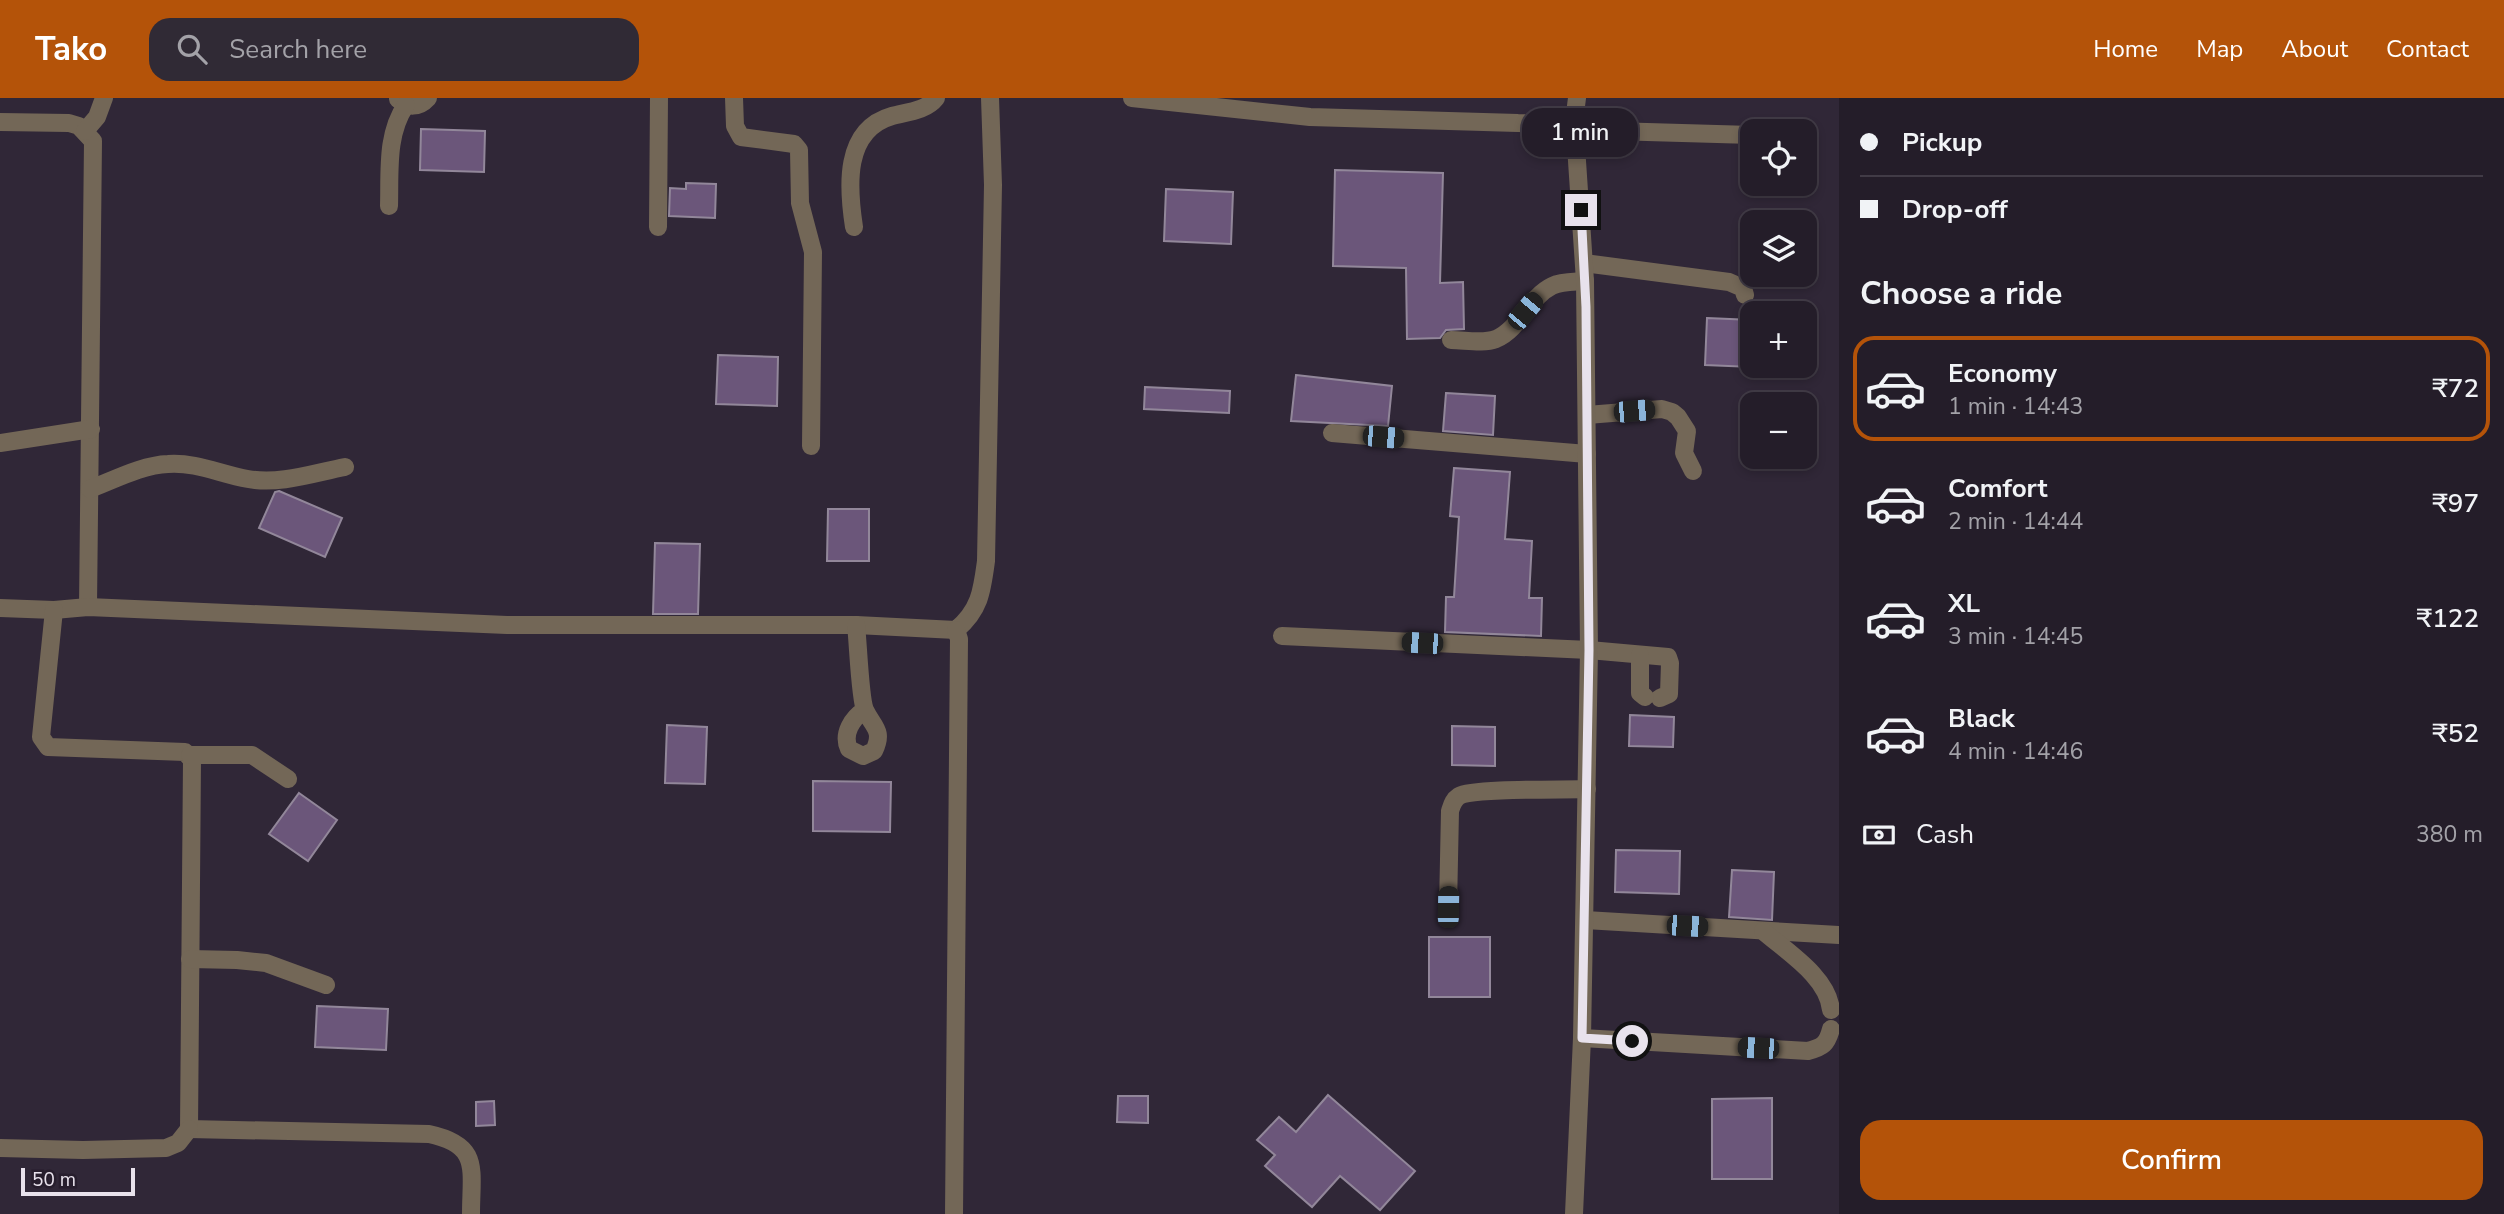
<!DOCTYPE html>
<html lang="en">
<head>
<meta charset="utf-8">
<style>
	body { margin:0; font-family:"Nunito Sans",sans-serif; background:#302a35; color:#f1f3f6; height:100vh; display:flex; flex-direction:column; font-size:26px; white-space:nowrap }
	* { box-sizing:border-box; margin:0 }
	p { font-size:23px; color:#a3a2a8 }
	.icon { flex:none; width:38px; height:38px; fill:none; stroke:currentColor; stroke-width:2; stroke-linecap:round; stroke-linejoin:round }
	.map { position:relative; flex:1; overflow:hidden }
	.sheet { display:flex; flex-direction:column; background:#241d29; width:665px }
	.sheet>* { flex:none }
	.top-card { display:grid; align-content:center; height:154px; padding:0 21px; background:#241d29 }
	.buttons { position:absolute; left:1740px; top:21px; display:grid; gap:14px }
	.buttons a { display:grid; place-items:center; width:77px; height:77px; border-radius:14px; background:#241d29; box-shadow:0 4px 10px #0003,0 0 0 2px #413b46; font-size:35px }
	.scale { position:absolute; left:21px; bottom:18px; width:114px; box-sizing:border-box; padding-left:7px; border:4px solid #e8e2ec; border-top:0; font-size:19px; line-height:24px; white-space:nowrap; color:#e8e2ec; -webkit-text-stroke:5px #271e2d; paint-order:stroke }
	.end { position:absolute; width:32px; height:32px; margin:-16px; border:9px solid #e8e2ec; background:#111; box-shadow:0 0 0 4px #111 }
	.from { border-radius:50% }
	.bubble { position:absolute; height:49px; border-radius:21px; background:#241d29; box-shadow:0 4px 10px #0003,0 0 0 2px #413b46; font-size:23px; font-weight:600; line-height:49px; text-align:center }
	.car { position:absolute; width:21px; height:42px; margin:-21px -10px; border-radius:9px; box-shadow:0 0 5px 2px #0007; background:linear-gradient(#222 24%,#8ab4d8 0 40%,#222 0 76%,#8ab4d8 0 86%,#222 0) }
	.top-card b { display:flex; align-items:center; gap:24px; height:66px; font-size:26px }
	.top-card b+b { border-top:2px solid #413b46 }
	.top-card i { width:18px; height:18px; background:#f1f3f6 }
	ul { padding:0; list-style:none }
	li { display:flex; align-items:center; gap:21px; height:105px; margin:0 14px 10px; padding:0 7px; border:4px solid transparent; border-radius:21px }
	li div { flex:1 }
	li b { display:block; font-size:26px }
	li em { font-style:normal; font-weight:600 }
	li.on { border-color:#b45309 }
	li>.icon { width:63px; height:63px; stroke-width:1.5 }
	h2 { padding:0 21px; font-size:32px; line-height:84px }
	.pay { display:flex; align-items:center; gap:18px; height:77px; padding:0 21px; font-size:26px }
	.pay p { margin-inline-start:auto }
	.cta { display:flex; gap:14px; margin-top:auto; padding:14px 21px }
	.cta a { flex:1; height:80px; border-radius:21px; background:#b45309; color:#fff; font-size:28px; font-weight:600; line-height:80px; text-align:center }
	header { display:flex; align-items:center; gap:42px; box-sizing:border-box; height:98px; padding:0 35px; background:#b45309; color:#fff }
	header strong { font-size:33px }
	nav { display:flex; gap:38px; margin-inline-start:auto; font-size:24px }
	.search { width:490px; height:63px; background:#302a35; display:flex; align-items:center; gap:18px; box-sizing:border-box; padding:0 24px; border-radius:21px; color:#a3a2a8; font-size:26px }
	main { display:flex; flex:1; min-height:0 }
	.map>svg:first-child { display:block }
	.building { fill:#6b567a; stroke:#92879a; stroke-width:2 }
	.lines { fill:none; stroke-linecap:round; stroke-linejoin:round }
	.minor { stroke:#736757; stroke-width:18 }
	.route { stroke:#e8e2ec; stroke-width:9 }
</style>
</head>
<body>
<header>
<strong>Tako</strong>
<div class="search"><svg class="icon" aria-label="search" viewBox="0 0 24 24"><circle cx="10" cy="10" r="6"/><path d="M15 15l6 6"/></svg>Search here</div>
<nav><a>Home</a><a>Map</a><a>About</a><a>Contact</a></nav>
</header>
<main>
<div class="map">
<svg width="1839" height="1116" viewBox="0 0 1839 1116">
	<rect width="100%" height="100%" fill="#302737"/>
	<g class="building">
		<path d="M421 31 485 33 484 74 420 72Z"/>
		<path d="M1335 72 1443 75 1440 185 1463 184 1464 231 1446 232 1440 240 1407 241 1406 170 1333 168Z"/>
		<path d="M686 85 716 86 715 120 669 118 670 90 686 91Z"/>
		<path d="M1166 91 1233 94 1231 146 1164 143Z"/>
		<path d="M1707 220 1752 222V269L1705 267Z"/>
		<path d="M718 257 778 259 777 308 716 306Z"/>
		<path d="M1296 277 1392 288 1388 328 1291 323Z"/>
		<path d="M1145 289 1230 293 1229 315 1144 311Z"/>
		<path d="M1446 295 1495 298 1493 337 1443 333Z"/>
		<path d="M1454 370 1510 374 1505 441 1532 443 1529 500H1542L1541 538 1445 534 1446 499H1454L1459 419 1450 418Z"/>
		<path d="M279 393 342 420 325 459 259 430 275 394Z"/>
		<path d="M828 411H869V463H827Z"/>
		<path d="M655 445 700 446 698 516H653Z"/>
		<path d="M1630 617 1674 619 1673 649 1629 648Z"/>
		<path d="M667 627 707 629 705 686 665 685Z"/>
		<path d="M1452 628 1495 629V668L1452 667Z"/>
		<path d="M813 683 891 684 890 734 813 733Z"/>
		<path d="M299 695 337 722 308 763 269 736Z"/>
		<path d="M1616 752 1680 753 1679 796 1615 794Z"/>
		<path d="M1732 772 1774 774 1772 822 1729 819Z"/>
		<rect x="1429" y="839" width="61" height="60"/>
		<path d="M317 908 388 911 386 952 315 949Z"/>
		<path d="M1328 997 1415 1073 1380 1112 1340 1078 1312 1109 1265 1068 1275 1057 1257 1042 1279 1019 1296 1034Z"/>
		<path d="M1118 998H1148V1025L1117 1024Z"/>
		<path d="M1772 1000V1081H1712V1001Z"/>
		<path d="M494 1003 495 1027 476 1028V1004Z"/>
	</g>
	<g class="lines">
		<g class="minor">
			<path d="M734 0 735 28 741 39 794 46 799 52 800 105 813 154 811 348"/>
			<path d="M1132 0 1310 19 1518 25C1535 25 1563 30 1575 16L1577 0"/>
			<path d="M398 1C408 10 419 10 428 0"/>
			<path d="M0 24 69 25 79 28 93 43 88 509"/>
			<path d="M1577 32 1752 37"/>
			<path d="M85 33 97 19 104 0"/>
			<path d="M389 108C390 74 386 36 406 7"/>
			<path d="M658 129 659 0"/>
			<path d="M854 129C848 90 843 32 892 18 907 14 926 13 936 0"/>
			<path d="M1584 165 1729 184 1743 190 1745 197"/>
			<path d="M1451 242C1465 242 1483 246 1496 241 1520 231 1529 199 1552 188 1562 183 1575 184 1585 183"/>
			<path d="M1587 317 1662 311 1672 314 1678 319 1687 333 1684 355 1693 373"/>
			<path d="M1332 335 1587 356"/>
			<path d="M0 345 91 331"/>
			<path d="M90 391C114 382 142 367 168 366 196 364 220 376 248 381 279 387 314 375 345 369"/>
			<path d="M0 510 54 512 88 509 507 527H856L956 532C980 512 982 493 986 463L993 87 990 0"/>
			<path d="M54 512 41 639 48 649 185 654 192 662 189 1031 429 1036C481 1047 471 1071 471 1116"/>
			<path d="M856 527C858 543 860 601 865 612 873 629 884 632 874 653L863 658 849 651C842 636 852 620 865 612"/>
			<path d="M1282 538 1589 552 1668 559 1670 565 1669 596 1660 600"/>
			<path d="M1640 557V595L1645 599"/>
			<path d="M190 657H252L288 681"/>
			<path d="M1448 809 1450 713C1452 707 1453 702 1459 698 1473 690 1565 692 1587 691"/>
			<path d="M1585 822 1839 837"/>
			<path d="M1763 833C1787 854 1828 879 1831 912"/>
			<path d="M190 861 237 862 266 865 326 887"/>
			<path d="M1582 940 1808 953C1823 949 1827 946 1831 931"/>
			<path d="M0 1050 83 1052 166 1050 178 1045 189 1031"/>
			<path d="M954 1116 959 541 956 532"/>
			<path d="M1574 1116 1582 940 1589 552 1585 183 1574 18"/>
		</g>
	</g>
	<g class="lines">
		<path class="route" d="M1581 112 1586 209 1589 552 1582 940 1632 943"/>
	</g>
</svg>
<div class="buttons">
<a><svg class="icon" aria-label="locate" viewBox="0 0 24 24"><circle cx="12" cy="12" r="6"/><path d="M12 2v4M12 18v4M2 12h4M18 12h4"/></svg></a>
<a><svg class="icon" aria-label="layers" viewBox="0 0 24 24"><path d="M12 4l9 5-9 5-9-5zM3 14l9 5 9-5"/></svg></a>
<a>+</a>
<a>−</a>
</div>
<div class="scale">50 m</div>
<i class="end from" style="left:1632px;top:943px"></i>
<i class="end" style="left:1581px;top:112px"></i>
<div class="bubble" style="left:1522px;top:10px;width:116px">1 min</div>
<i class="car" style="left:1525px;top:213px;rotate:40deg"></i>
<i class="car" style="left:1634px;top:313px;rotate:85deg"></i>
<i class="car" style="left:1383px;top:339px;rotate:95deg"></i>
<i class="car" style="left:1422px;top:545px;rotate:273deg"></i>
<i class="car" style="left:1448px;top:809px;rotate:1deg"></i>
<i class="car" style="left:1687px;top:828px;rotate:93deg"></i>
<i class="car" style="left:1758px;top:950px;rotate:273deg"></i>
</div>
<section class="sheet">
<div class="top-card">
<b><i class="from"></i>Pickup</b>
<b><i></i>Drop-off</b>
</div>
<h2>Choose a ride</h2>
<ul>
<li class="on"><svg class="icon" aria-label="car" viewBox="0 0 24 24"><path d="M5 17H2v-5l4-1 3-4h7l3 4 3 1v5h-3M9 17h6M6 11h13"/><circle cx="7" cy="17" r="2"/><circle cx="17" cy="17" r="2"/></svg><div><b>Economy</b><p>1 min · 14:43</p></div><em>₹72</em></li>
<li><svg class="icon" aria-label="car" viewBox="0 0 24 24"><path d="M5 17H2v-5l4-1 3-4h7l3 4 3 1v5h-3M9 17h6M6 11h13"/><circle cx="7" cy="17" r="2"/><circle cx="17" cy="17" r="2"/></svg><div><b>Comfort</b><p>2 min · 14:44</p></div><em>₹97</em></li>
<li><svg class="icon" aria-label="car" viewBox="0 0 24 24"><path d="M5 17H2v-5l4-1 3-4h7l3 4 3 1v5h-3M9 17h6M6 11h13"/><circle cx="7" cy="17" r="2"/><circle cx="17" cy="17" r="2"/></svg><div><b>XL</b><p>3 min · 14:45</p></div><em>₹122</em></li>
<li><svg class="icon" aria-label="car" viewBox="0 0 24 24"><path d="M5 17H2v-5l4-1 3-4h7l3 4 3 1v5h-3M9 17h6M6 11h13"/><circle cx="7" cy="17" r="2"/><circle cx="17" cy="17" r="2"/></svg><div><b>Black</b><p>4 min · 14:46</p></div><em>₹52</em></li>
</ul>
<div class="pay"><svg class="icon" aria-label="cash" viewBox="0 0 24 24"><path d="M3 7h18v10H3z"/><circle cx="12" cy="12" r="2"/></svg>Cash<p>380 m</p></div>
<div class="cta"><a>Confirm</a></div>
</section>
</main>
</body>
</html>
